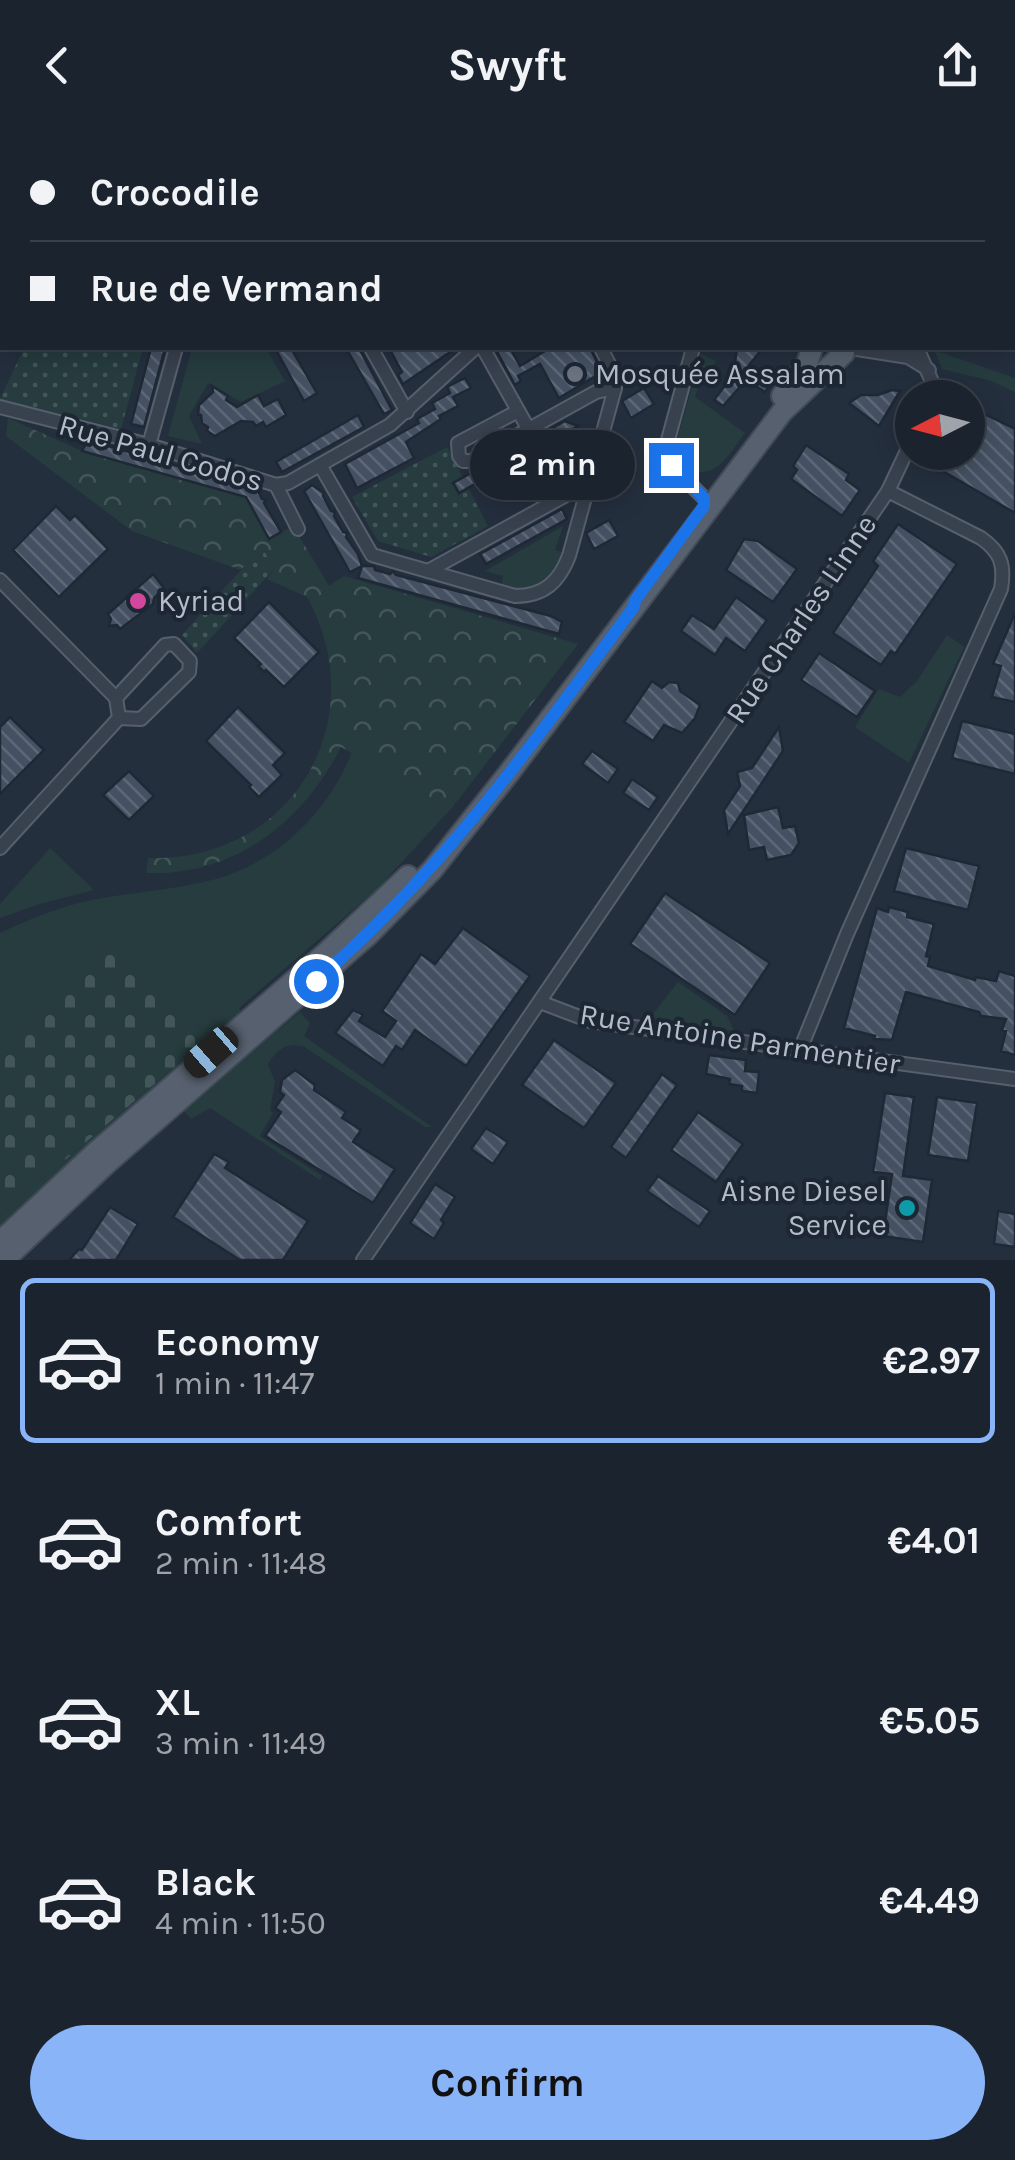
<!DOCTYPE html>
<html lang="en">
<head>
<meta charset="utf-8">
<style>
	body { margin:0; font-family:Karla,sans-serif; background:#282f3a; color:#f1f3f6; height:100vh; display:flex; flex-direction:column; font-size:38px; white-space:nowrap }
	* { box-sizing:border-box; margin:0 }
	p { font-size:32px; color:#a0a4aa }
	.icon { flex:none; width:55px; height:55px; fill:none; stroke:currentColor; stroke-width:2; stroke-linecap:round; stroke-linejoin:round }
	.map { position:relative; height:1130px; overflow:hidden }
	.sheet { display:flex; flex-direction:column; background:#1b232e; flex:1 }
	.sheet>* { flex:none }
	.top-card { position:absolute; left:0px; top:0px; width:1015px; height:220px; box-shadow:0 5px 25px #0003,0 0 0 2px #39404a; display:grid; align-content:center; height:220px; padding:0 30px; background:#1b232e }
	.needle { width:65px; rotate:264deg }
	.tools { position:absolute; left:895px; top:250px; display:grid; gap:20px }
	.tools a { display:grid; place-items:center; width:90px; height:90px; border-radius:50%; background:#1b232e; box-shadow:0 5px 25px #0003,0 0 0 2px #39404a; font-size:50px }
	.end { position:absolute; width:45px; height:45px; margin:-22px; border:12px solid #1a73e8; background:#fff; box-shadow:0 0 0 5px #fff }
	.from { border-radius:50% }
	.bubble { position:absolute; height:70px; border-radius:35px; background:#1b232e; box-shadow:0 5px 25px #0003,0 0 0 2px #39404a; font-size:32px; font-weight:700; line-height:70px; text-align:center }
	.car { position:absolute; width:30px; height:60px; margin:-30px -15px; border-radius:12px; box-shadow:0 0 8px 2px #0007; background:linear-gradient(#222 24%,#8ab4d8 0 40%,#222 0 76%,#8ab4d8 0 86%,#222 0) }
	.top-card b { display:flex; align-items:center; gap:35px; height:95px; font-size:38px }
	.top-card b+b { border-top:2px solid #39404a }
	.top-card i { width:25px; height:25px; background:#f1f3f6 }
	ul { padding:18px 0 0; list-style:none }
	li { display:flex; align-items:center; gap:30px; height:165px; margin:0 20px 15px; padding:0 10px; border:5px solid transparent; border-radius:15px }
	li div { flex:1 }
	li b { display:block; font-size:38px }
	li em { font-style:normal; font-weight:700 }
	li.on { border-color:#8ab4f8 }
	li>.icon { width:90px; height:90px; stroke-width:1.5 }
	.action { display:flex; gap:20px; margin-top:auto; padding:20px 30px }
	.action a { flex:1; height:115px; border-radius:60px; background:#8ab4f8; color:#111; font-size:40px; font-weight:700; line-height:115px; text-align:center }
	header { display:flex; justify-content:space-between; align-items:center; height:130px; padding:0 30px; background:#1b232e; font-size:45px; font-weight:700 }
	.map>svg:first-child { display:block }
	.grass { fill:#263c3f }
	.forest { fill:url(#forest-crowns) }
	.cemetery { fill:url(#cemetery-stones) }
	.park { fill:url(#park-dots) }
	.building { fill:url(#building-back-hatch); stroke:#1f2835; stroke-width:2.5 }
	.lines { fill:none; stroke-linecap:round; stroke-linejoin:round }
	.minor-casing { stroke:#565f6c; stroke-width:16 }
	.primary-casing { stroke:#414a57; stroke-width:24 }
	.minor { stroke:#38414e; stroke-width:12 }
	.primary { stroke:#56606e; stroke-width:20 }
	.route { stroke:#1a73e8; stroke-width:12 }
	.worship-dot { fill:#6b7280; stroke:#1d2633; stroke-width:4 }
	.hotel-dot { fill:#d1479c; stroke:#1d2633; stroke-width:4 }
	.culture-dot { fill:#0f9aa8; stroke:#1d2633; stroke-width:4 }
	.labels { text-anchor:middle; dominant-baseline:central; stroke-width:8; stroke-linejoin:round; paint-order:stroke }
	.poi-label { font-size:30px; fill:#b4bcc9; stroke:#1d2633; text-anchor:start }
	.street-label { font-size:30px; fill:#b4bcc9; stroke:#1d2633 }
</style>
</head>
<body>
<header><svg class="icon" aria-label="back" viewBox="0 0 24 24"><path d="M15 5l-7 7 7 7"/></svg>Swyft<svg class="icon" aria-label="share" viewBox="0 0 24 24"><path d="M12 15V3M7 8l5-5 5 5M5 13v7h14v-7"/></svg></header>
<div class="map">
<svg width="1015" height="1130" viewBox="0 0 1015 1130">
	<defs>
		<pattern id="forest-crowns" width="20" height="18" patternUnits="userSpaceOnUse" patternTransform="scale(2.5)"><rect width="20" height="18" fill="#263c3f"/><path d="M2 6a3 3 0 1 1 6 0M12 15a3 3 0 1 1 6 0" fill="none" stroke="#435659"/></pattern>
		<pattern id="cemetery-stones" width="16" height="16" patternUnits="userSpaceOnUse" patternTransform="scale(2.5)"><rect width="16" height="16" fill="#263c3f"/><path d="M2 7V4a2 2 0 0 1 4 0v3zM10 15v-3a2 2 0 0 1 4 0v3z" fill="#435659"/></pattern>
		<pattern id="park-dots" width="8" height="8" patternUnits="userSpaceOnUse" patternTransform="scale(2.5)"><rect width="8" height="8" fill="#263c3f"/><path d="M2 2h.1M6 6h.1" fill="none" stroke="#435659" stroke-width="1.8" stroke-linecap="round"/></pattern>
		<pattern id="building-back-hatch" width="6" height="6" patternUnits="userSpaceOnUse" patternTransform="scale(2.5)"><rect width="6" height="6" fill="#455162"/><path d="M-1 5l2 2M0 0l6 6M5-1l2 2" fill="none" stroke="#5d6877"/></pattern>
	</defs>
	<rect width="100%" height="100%" fill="#242f3e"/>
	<g class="grass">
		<path d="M192 218H266L285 251 241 272 208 253 189 286 202 314 168 306Z"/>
		<path d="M934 220 1015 248V262L991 251 942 239Z"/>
		<path d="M701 224 716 231 709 243H703L695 267 745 303C728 325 714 355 684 336L675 317Z"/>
		<path d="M563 396 555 420 565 423C552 451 533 467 501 457L503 446 485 441Z"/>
		<path d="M947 505 964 517 909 633 855 597 879 559 900 567 917 551Z"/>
		<path d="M352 622 451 679 376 760 239 878 243 885 0 1103V1085L210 907 99 814 0 919V803C26 791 51 780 79 773 124 762 172 761 216 749 279 731 328 682 352 622Z"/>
		<path d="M50 718 94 760 40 774 0 788V774Z"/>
		<path d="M678 852 727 886 734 901 649 889Z"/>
		<path d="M300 882 310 893 304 906 432 997H425L303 916C285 913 278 919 268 934L275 952 270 980 273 983 260 1006 322 1046 320 1050 210 978 191 989 182 979Z"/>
	</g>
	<path class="forest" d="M8 288 82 321 246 367 269 409 293 396 329 456 344 446 578 514 451 679 341 617C302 693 234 746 146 743L148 728C290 733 376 592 307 467L267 449 274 439 262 418 241 440 132 401 6 306Z"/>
	<path class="cemetery" d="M99 813 210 907 0 1085V919Z"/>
	<g class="park">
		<path d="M24 218H143L121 299 0 269Z"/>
		<path d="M447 317 488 396 431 427 378 411 352 367Z"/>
		<path d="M262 417 274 439 197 523 182 505Z"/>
	</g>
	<g class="building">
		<path d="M151 218H165L144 297 131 294Z"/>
		<path d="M275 218H291L317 263 304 271Z"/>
		<path d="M346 218H359L392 280 384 284Z"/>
		<path d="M389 218H456L403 254 398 245 402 242Z"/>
		<path d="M495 218H502L504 221 510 218 520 236 550 218H590L602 242 559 268 540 234 518 246 521 251 515 255Z"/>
		<path d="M737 218H763L749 235 771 254 765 262 746 250 723 276 714 270 729 250 727 248 735 232Z"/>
		<path d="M465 248 471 258 453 267 458 276 439 286 441 289 406 312 414 328 357 358 345 334 419 293 417 289 435 279 432 273 450 263 447 257Z"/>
		<path d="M212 256 228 266 226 270 237 277 258 265 264 276 278 269 286 285 266 297 263 292 256 296 253 292 241 291 215 306 207 301 208 297 202 293 201 285H198L199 275 213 262Z"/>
		<path d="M644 258 654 274 631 288 622 271Z"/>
		<path d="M892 260 900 261 879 296 849 273 861 265H878Z"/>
		<path d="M970 277 1015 299V383L941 340 949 322H968V283Z"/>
		<path d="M358 285 364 297 282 342 276 332Z"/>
		<path d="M565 291 578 296 459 363 453 353Z"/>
		<path d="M88 310 257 359 262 369 266 370 264 373 281 402 269 409 246 367 82 321Z"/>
		<path d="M806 315 849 344 846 350 860 360 842 386 791 349 797 340 793 336Z"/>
		<path d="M626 326 636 343 612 356 603 339Z"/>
		<path d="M312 355 324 363 323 366 331 381 335 382 334 386 343 402 347 403 346 407 358 424 362 436 350 442 304 361Z"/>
		<path d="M56 376 70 390 75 385 108 419 59 467 13 420Z"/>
		<path d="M562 379 567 389 486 434 480 424Z"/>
		<path d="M609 390 618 406 594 419 586 403Z"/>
		<path d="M898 394 957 434 895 524 891 521 881 535 833 503 878 436 873 431Z"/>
		<path d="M744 409 758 411 797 439 773 472 726 440Z"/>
		<path d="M362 436H374L375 440 390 444 393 441 396 445 551 486 562 492 559 504 358 448Z"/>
		<path d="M153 444 164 458 154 468 153 474 120 499 117 495 109 496 111 489 108 484Z"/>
		<path d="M736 467 767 490 745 521 726 508 715 525 681 501 692 485 714 499Z"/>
		<path d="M269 472 319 522 284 557 266 540 264 542 258 536 261 534 234 508Z"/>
		<path d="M1015 483V572L992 567 1001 536 993 534Z"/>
		<path d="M819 523 875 561 857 587 801 550Z"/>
		<path d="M652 551 662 558 669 552 678 553 680 561 700 575 695 588 682 603 664 595 653 611 624 592Z"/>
		<path d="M238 577 285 623 273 635 282 645 259 667 249 657 251 655 206 611Z"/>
		<path d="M10 587 44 620 0 664V597Z"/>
		<path d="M962 591 1015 604V644L952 628Z"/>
		<path d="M779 597 783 621 728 704 724 680 740 656 737 642 752 638Z"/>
		<path d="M592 621 618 639 608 653 582 634Z"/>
		<path d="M129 641 154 666 129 690 103 665Z"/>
		<path d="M632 649 658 667 649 680 623 663Z"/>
		<path d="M778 677 783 698 795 696 799 713 791 725 767 730 764 717 749 720 744 685Z"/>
		<path d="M906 718 979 736 968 780 894 761Z"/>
		<path d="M665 763 770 833 735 885 630 814Z"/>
		<path d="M889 777 908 782 907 787 934 794 926 826 930 827 928 836 975 850 976 847 996 851 999 841 1015 846V925L1001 921 1006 901 1002 900 1006 889 981 886 979 882 906 862 892 910 874 909 875 906 844 898 877 778 888 782Z"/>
		<path d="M463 798 530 846 466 936 415 900 402 920 396 916 383 936 335 903 353 880 363 885 359 891 385 907 396 891 382 881 421 824 435 834Z"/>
		<path d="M554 910 616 953 584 998 522 955Z"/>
		<path d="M709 925 746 930 745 941 759 942 757 963 742 961V956L729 954 730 949 706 944Z"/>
		<path d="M295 940 315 955 314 960 346 982 342 988 361 1000 353 1012 395 1039 373 1073 265 1006 281 982 275 978 284 965 280 962 282 950Z"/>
		<path d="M662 944 677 955 626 1028 611 1017Z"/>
		<path d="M885 963 914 967 903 1046 932 1050 923 1112 883 1106 892 1044 873 1042Z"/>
		<path d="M937 967 977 973 968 1031 928 1025Z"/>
		<path d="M698 982 743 1014 716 1052 671 1020Z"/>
		<path d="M486 998 508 1012 493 1034 471 1019Z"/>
		<path d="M214 1024 229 1032 225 1038 308 1091 283 1130H240L173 1087Z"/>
		<path d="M658 1046 710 1081 699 1097 647 1061Z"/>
		<path d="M435 1054 455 1067 441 1090 444 1093 434 1109 410 1093Z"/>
		<path d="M110 1077 138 1094 116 1130H69L79 1119 82 1120Z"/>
		<path d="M998 1081 1015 1084V1117L994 1114Z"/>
	</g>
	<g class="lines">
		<g class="minor-casing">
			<g id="minor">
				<path d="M319 0 321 2"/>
				<path d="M848 0 853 2"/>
				<path d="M588 2V0"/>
				<path d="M667 2V0"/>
				<path d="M745 2V0"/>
				<path d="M1012 93 1015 95"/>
				<path d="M371 218 407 282"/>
				<path d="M483 218 529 300"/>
				<path d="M693 218 665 321 671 335 704 368"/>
				<path d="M917 218 934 256 930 268"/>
				<path d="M857 219 908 227 929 240"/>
				<path d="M0 277 149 315 276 355 298 399"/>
				<path d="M518 281 458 313 459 326 463 331H471L596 262 615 258"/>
				<path d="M149 315 176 218"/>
				<path d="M320 335 372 425 515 466C544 466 559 452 569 426L615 258 614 244 601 218"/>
				<path d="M276 355 288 353 390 295 475 218"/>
				<path d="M428 441 588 353"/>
				<path d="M0 450 116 568"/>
				<path d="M116 568 165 515 174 514 190 531 189 542 141 589 119 588"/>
				<path d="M0 718 119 588 116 568"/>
				<path d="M540 872 590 891 1015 949"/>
				<path d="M800 920 847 804 1001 459C1005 435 1001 422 981 408L888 361"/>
				<path d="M363 1130 888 361 912 310"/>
			</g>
		</g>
		<g class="primary-casing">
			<g id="primary">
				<path d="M371 0 378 2"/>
				<path d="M398 0 406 2"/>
				<path d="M980 2 982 0"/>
				<path d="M782 266 807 234 812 218"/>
				<path d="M0 1112 96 1022 326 823 408 746"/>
				<path d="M4 1130 106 1034 368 805 432 740 509 643 782 282 844 223"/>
			</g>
		</g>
		<use href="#minor" class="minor"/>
		<use href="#primary" class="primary"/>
	</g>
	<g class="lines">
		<path class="route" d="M316 851C443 741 534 612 633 478L636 469 704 376V368L671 335"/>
	</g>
	<circle class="worship-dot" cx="575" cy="244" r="10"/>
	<circle class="hotel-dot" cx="138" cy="471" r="10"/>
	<circle class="culture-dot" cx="907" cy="1078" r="10"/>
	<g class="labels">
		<g class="poi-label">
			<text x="595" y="244">Mosquée Assalam</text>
			<text x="158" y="471">Kyriad</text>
			<text x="887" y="1061" text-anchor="end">Aisne Diesel<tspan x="887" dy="34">Service</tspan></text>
		</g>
		<g class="street-label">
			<text transform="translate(161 323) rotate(16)">Rue Paul Codos</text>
			<text transform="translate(801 489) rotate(-56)">Rue Charles Linne</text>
			<text transform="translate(740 909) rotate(9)">Rue Antoine Parmentier</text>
		</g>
	</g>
</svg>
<div class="tools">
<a><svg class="needle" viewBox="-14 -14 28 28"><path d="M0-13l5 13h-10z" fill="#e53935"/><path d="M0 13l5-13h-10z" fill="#a0a4aa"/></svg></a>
</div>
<i class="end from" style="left:316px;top:851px"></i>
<i class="end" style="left:671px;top:335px"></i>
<div class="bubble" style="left:470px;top:300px;width:165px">2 min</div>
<i class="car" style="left:211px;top:922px;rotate:229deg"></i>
<div class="top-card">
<b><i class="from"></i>Crocodile</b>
<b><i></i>Rue de Vermand</b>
</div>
</div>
<section class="sheet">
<ul>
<li class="on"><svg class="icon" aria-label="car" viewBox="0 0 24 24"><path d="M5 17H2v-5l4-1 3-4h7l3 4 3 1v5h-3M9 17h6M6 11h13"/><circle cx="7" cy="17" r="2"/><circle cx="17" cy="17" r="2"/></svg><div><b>Economy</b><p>1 min · 11:47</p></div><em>€2.97</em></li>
<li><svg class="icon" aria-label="car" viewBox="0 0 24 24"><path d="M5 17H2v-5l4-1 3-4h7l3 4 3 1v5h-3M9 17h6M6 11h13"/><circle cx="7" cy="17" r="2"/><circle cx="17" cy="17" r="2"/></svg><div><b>Comfort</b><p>2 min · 11:48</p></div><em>€4.01</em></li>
<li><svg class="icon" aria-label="car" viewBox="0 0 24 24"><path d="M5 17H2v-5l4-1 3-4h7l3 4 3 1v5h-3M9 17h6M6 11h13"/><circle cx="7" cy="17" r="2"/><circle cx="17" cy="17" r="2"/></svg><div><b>XL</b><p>3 min · 11:49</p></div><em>€5.05</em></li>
<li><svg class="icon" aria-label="car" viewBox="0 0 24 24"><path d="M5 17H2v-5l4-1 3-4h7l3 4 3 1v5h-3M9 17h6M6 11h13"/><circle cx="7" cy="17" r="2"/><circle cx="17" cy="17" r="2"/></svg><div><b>Black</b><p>4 min · 11:50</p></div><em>€4.49</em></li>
</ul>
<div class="action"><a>Confirm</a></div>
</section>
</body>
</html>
